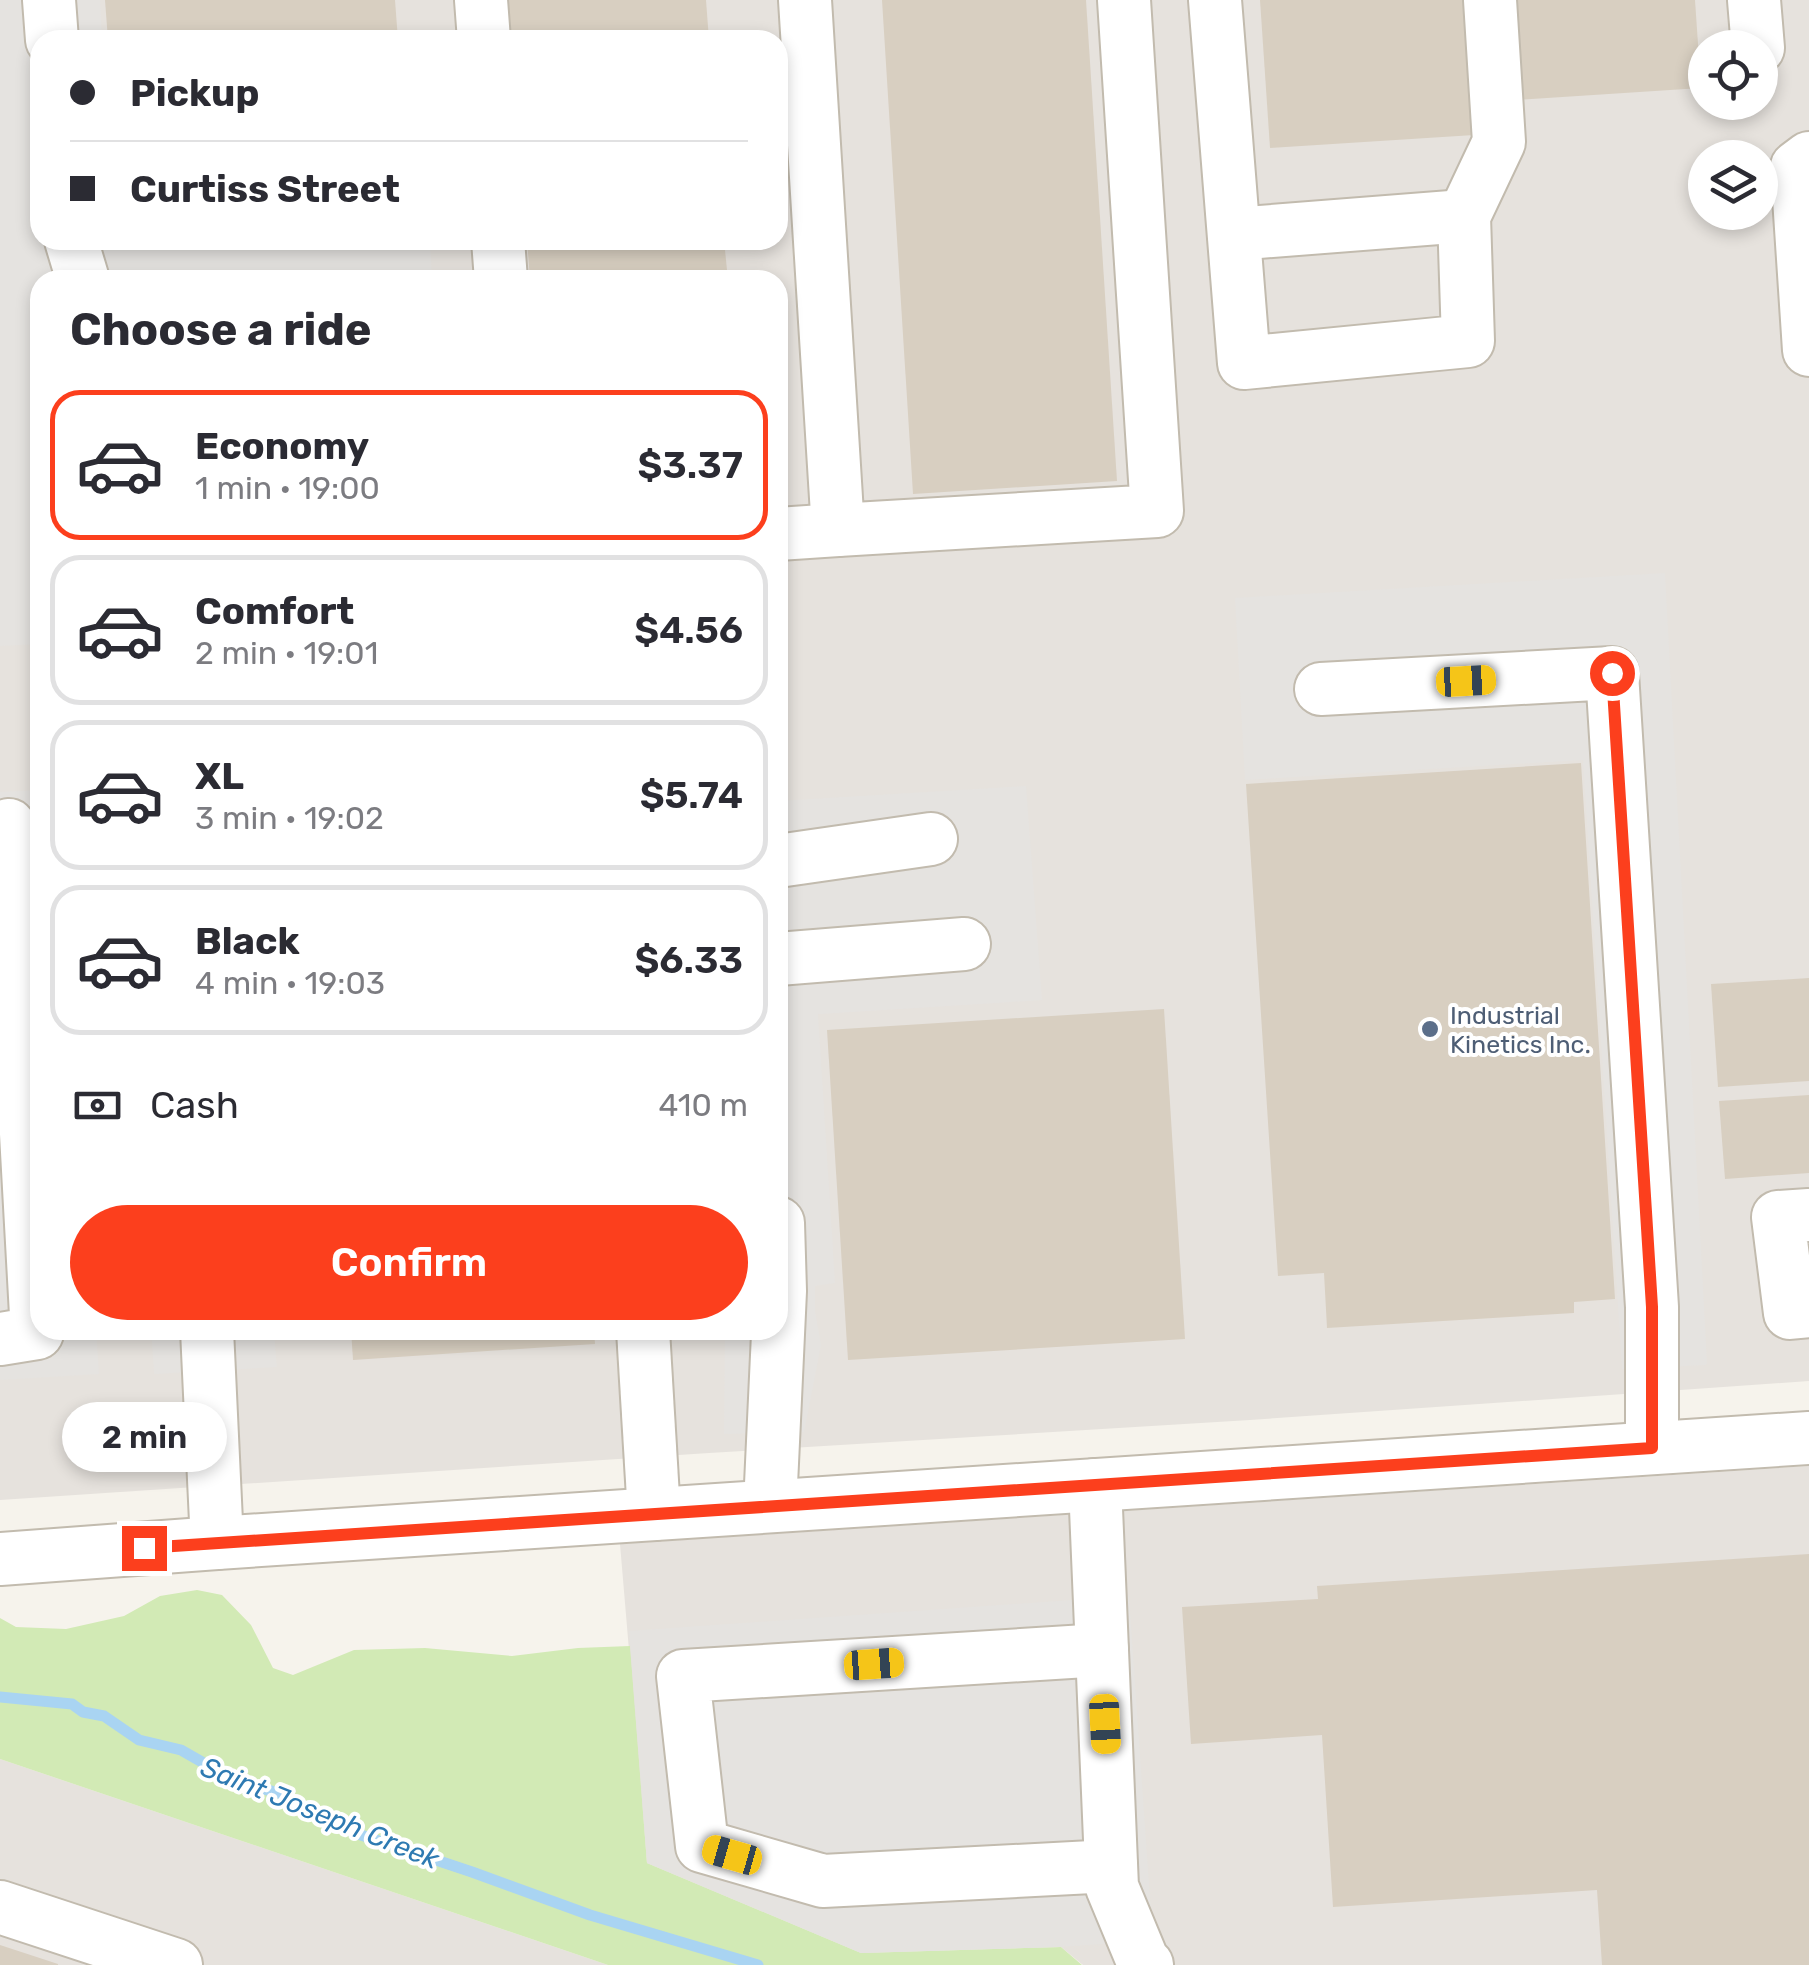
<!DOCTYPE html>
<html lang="en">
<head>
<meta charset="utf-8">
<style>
	body { margin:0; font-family:Rubik,sans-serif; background:#f2f2f3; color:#2b2b33; height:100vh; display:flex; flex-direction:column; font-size:38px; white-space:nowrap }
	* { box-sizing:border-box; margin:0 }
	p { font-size:32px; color:#7c7c81 }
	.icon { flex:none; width:55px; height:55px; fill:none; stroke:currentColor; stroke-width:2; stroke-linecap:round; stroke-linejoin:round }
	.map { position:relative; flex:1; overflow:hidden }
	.panel { position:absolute; left:30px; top:270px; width:758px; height:1070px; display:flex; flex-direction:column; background:#fff; border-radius:30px; box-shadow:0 5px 15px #0003 }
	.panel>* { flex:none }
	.top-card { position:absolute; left:30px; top:30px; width:758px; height:220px; border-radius:30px; box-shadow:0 5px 15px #0003; display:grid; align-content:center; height:220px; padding:0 40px; background:#fff }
	.tools { position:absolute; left:1688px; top:30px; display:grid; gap:20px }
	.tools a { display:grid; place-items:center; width:90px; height:90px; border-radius:50%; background:#fff; box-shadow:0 5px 15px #0003; font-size:50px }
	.end { position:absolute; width:45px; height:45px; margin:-22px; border:12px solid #fc3f1d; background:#fff; box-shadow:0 0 0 5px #fff }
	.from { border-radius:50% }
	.bubble { position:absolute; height:70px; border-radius:35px; background:#fff; box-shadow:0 5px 15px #0003; font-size:32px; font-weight:600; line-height:70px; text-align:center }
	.car { position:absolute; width:30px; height:60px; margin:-30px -15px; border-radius:12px; box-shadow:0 0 8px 2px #0007; background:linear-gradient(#f5c518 24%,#345 0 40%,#f5c518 0 76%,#345 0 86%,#f5c518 0) }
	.top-card b { display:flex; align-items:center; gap:35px; height:95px; font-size:38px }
	.top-card b+b { border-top:2px solid #e1e1e2 }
	.top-card i { width:25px; height:25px; background:#2b2b33 }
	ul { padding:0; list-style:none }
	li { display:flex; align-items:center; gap:30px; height:150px; margin:0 20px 15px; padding:0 20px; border:5px solid #e1e1e2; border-radius:30px }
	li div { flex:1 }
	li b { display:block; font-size:38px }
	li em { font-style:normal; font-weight:600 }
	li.current { border-color:#fc3f1d }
	li>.icon { width:90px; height:90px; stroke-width:1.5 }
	h2 { padding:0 40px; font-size:45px; line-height:120px }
	.pay { display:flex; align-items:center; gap:25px; height:110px; padding:0 40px; font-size:38px }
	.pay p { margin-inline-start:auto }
	.action { display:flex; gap:20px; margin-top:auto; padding:20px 40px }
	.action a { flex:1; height:115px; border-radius:60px; background:#fc3f1d; color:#fff; font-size:40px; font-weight:600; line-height:115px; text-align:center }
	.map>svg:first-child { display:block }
	.industrial { fill:#e6e2dd; fill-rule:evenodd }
	.green { fill:#d2eab5 }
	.parking { fill:#e5e3e0 }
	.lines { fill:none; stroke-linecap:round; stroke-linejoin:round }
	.stream { stroke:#a9d4f2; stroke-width:11 }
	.building { fill:#d8cfc1 }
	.minor-casing { stroke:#c2bbae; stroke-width:56 }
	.minor { stroke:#fff; stroke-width:52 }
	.route { stroke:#fc3f1d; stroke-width:12 }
	.service-dot { fill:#5c6f8a; stroke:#fff; stroke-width:4 }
	.labels { text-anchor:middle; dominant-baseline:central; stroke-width:8; stroke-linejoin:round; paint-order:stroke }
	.service-label { font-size:25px; fill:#4e5e75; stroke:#fff; text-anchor:start }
	.water-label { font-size:28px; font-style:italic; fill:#2e7ab2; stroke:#fff }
</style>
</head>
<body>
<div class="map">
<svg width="1809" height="1965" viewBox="0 0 1809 1965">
	<rect width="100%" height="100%" fill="#f6f3ec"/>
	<g class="industrial">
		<path d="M0 0H1809V1381L1250 1420 709 1453 0 1500ZM40 40H778V240H40ZM1705 48H1760V102H1705ZM1705 158H1760V212H1705ZM40 280H778V1330H40Z"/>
		<path d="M1809 1466V1965H1083L1061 1947 861 1953 647 1863 620 1544Z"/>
		<path d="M0 1759 608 1965H0Z"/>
	</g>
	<path class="green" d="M197 1590 222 1595 251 1625 273 1668 293 1675 354 1650 425 1648 512 1656 578 1648 630 1646 647 1863 861 1953 1061 1947 1082 1965H608L0 1759V1618L16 1627 66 1629 124 1616 160 1596Z"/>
	<g class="parking">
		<path d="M0 0H100L102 40H40V240H114L115 245 199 240H430L432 280H40V644L0 646Z"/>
		<path d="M1665 573 1707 1363 1706 1365 1622 1369 1583 760 1245 780 1235 598Z"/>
		<path d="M1026 786 1042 1000 818 1014 835 1283 815 1286V1310L821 1345 804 1432 724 1434 725 1330H778V801Z"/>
		<path d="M40 790V1330H96L99 1374 0 1380V792Z"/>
		<path d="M151 1330H274L277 1367 154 1374Z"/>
		<path d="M1129 1596 1153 1940 1061 1947 861 1953 647 1863 629 1631Z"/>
	</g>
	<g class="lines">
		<path class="stream" d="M0 1697 72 1704 83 1712 104 1716 139 1740 181 1750 237 1782 279 1793 306 1809 335 1820 352 1832 472 1872 590 1915 758 1965"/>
	</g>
	<g class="building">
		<path d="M105 0H395L398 40H108Z"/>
		<path d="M508 0H706L709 40H511Z"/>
		<path d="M882 0H1086L1117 481 913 494Z"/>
		<path d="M1260 0H1465L1474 135 1270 148Z"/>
		<path d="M1509 0H1695L1701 88 1516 100Z"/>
		<path d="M527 240H724L728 280H530Z"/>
		<path d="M1581 763 1615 1299 1574 1302V1313L1327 1328 1324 1273 1278 1276 1246 784Z"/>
		<path d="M1809 978V1081L1718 1087 1711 984Z"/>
		<path d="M1164 1009 1185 1339 848 1360 827 1030Z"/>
		<path d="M1809 1095V1173L1725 1179 1719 1101Z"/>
		<path d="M351 1330H594L595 1344 353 1360Z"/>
		<path d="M1809 1554V1965H1602L1597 1890 1333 1907 1322 1735 1191 1744 1182 1607 1318 1599 1317 1586Z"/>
		<path d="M0 1945 58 1964V1965H0Z"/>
	</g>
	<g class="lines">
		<g class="minor-casing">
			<g id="minor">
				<path d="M49 0 52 40"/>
				<path d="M481 0 484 40"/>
				<path d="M805 0 838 530 1157 511 1124 0"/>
				<path d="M1215 0 1244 363 1468 341 1464 216 1499 142 1490 0"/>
				<path d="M1754 0 1758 48"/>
				<path d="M1809 158 1797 167 1809 350"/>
				<path d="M1234 234 1464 216"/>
				<path d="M71 240 83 280"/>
				<path d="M498 240 501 280"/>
				<path d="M778 534 838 530"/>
				<path d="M1321 689 1612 673 1652 1307V1448"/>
				<path d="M778 861 931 839"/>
				<path d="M778 959 964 944"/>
				<path d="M1809 1215 1778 1217 1790 1313 1809 1311"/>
				<path d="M207 1330 217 1543"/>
				<path d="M643 1330 654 1514"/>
				<path d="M0 1339 37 1333 9 825"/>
				<path d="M1095 1485 1112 1887 1144 1964 1147 1965"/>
				<path d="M770 1506 780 1291 778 1223"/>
				<path d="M0 1559 217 1543 1809 1438"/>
				<path d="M1102 1650 683 1676 702 1846 823 1881 1111 1866"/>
				<path d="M0 1907 176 1965"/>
			</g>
		</g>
		<use href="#minor" class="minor"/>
	</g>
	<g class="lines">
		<path class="route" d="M144 1548 1652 1448V1307L1612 673"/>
	</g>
	<circle class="service-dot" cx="1430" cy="1029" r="10"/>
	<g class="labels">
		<g class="service-label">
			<text x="1450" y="1015">Industrial<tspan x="1450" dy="29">Kinetics Inc.</tspan></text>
		</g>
		<g class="water-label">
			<text transform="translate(320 1813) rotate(22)">Saint Joseph Creek</text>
		</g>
	</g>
</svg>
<div class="tools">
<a><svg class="icon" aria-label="locate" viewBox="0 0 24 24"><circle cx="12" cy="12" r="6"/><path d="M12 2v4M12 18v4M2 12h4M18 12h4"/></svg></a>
<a><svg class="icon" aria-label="layers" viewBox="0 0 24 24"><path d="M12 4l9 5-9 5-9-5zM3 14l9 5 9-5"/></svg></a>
</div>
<i class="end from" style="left:1612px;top:673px"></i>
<i class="end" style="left:144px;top:1548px"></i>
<div class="bubble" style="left:62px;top:1402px;width:165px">2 min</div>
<i class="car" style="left:1466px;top:681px;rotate:87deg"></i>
<i class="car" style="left:874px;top:1664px;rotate:86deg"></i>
<i class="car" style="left:1105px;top:1724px;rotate:177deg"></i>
<i class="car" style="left:732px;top:1855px;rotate:286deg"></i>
<div class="top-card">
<b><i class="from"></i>Pickup</b>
<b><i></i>Curtiss Street</b>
</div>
<section class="panel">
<h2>Choose a ride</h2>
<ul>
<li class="current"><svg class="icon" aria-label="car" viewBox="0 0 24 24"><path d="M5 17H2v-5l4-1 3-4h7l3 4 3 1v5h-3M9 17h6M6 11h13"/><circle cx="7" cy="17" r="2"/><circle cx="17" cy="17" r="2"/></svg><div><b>Economy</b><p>1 min · 19:00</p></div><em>$3.37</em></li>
<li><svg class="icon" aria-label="car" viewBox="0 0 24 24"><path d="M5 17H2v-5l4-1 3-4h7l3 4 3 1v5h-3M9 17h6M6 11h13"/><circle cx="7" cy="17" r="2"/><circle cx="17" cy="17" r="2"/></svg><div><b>Comfort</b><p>2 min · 19:01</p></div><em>$4.56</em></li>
<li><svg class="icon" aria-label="car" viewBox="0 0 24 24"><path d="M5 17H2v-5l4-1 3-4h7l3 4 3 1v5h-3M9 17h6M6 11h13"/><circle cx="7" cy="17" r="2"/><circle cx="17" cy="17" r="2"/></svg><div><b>XL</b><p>3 min · 19:02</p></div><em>$5.74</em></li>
<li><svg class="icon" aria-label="car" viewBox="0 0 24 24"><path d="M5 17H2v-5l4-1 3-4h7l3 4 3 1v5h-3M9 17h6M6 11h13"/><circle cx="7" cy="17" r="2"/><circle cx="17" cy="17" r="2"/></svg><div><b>Black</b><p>4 min · 19:03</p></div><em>$6.33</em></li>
</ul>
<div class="pay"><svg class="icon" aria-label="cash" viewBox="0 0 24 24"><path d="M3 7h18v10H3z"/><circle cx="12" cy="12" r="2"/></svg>Cash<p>410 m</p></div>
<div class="action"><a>Confirm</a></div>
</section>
</div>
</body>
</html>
